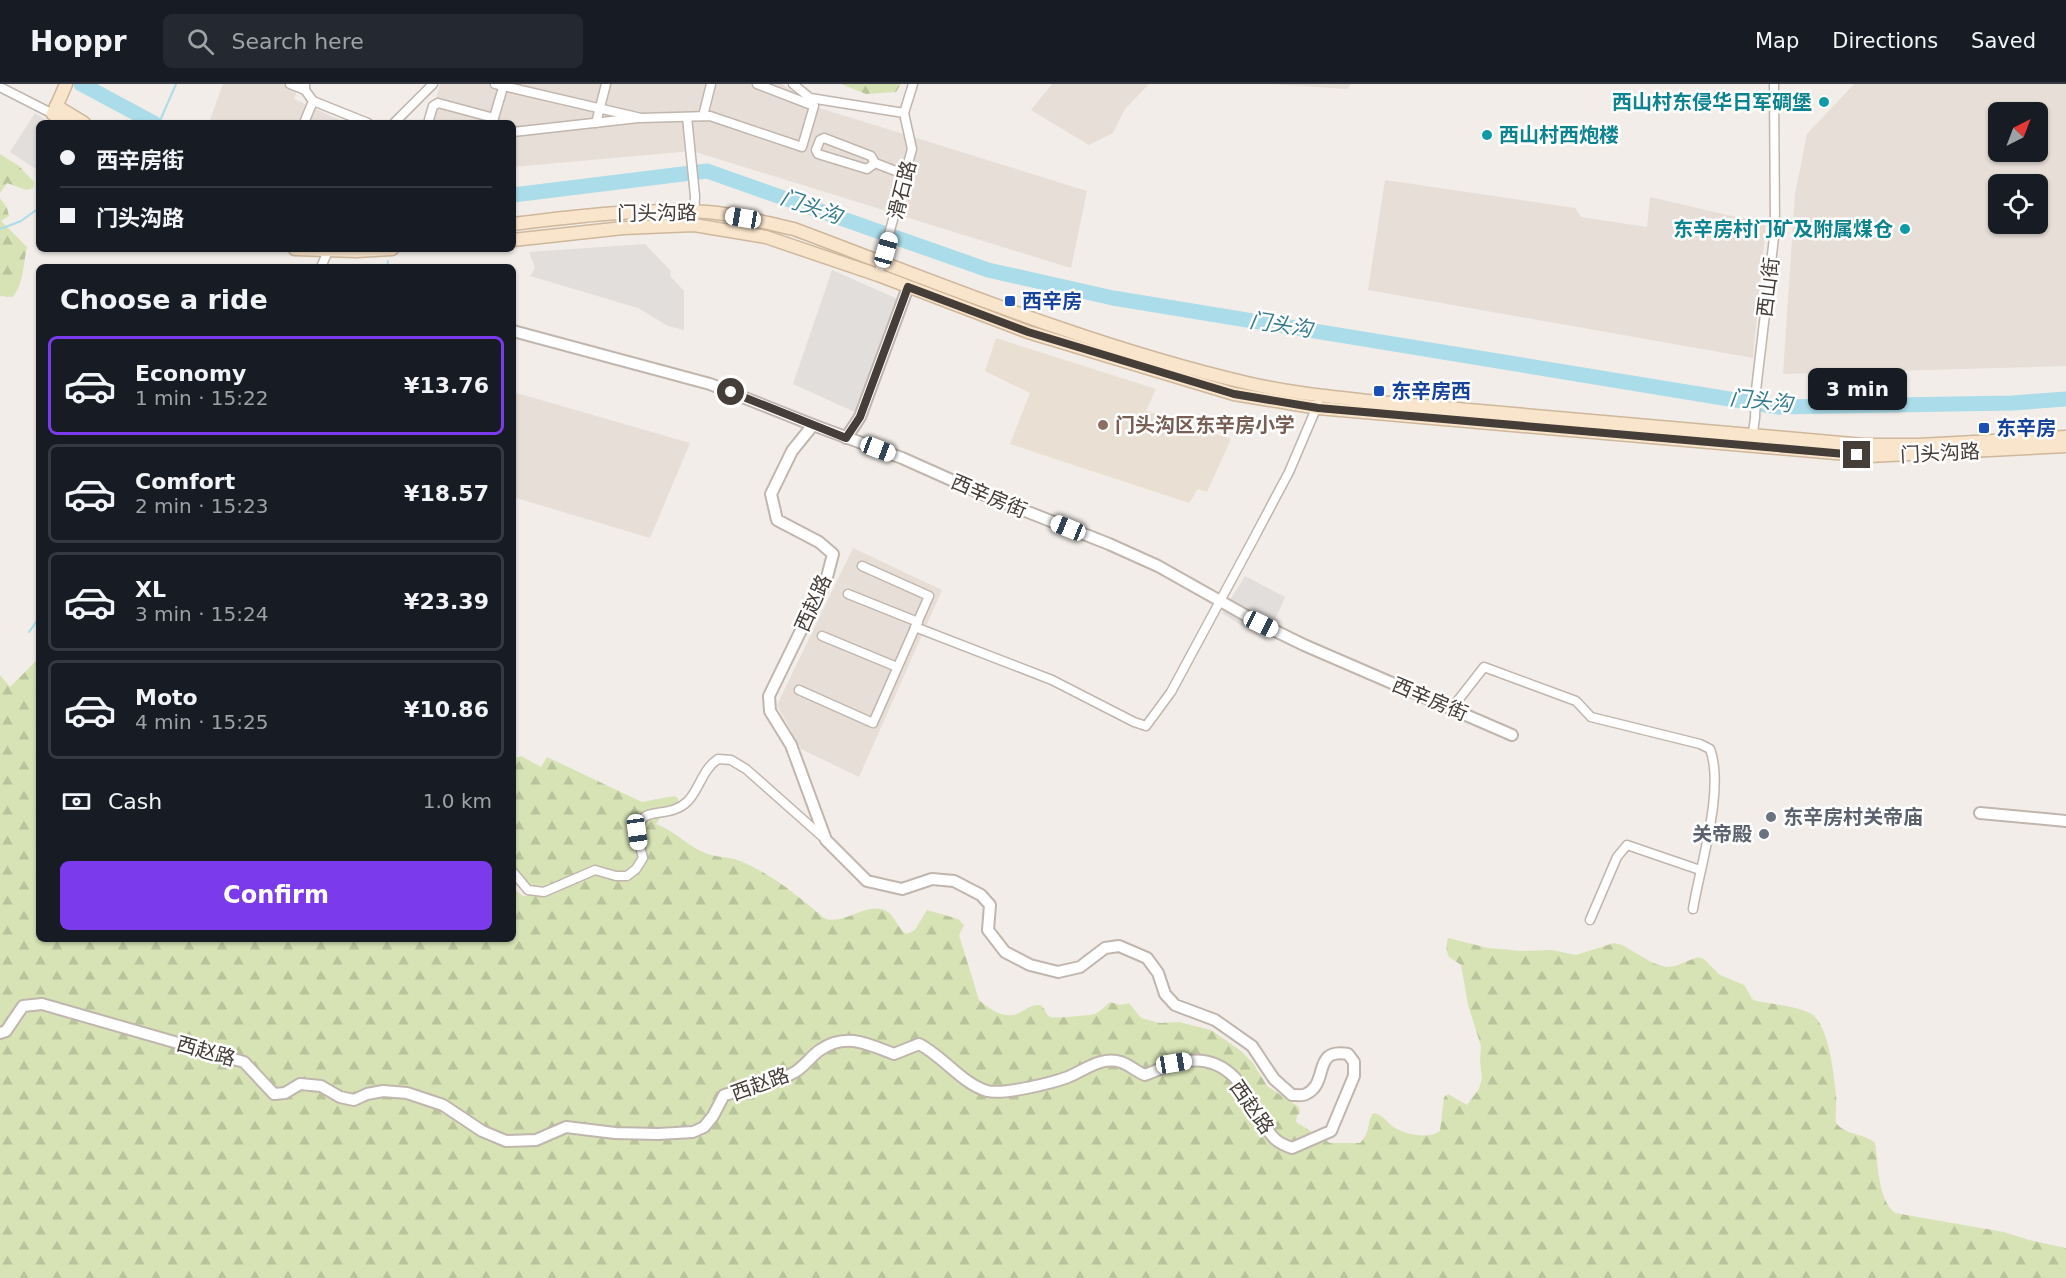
<!DOCTYPE html>
<html lang="en">
<head>
<meta charset="utf-8">
<style>
	body { margin:0; font-family:"DejaVu Sans","Noto Sans SC",sans-serif; background:#242831; color:#f1f3f6; height:100vh; display:flex; flex-direction:column; font-size:22px; white-space:nowrap }
	* { box-sizing:border-box; margin:0 }
	p { font-size:20px; color:#9ea1a6 }
	.icon { flex:none; width:33px; height:33px; fill:none; stroke:currentColor; stroke-width:2; stroke-linecap:round; stroke-linejoin:round }
	.map { position:relative; flex:1; overflow:hidden }
	.panel { position:absolute; left:36px; top:180px; width:480px; height:678px; display:flex; flex-direction:column; background:#171b24; border-radius:9px; box-shadow:0 2px 4px #0004 }
	.panel>* { flex:none }
	.hud { position:absolute; left:36px; top:36px; width:480px; height:132px; border-radius:9px; box-shadow:0 2px 4px #0004; display:grid; align-content:center; height:132px; padding:0 24px; background:#171b24 }
	.needle { width:39px; rotate:42deg }
	.controls { position:absolute; left:1988px; top:18px; display:grid; gap:12px }
	.controls a { display:grid; place-items:center; width:60px; height:60px; border-radius:9px; background:#171b24; box-shadow:0 2px 4px #0004; font-size:30px }
	.end { position:absolute; width:27px; height:27px; margin:-14px; border:8px solid #453d37; background:#fff; box-shadow:0 0 0 3px #fff }
	.from { border-radius:50% }
	.bubble { position:absolute; height:42px; border-radius:9px; background:#171b24; box-shadow:0 2px 4px #0004; font-size:20px; font-weight:700; line-height:42px; text-align:center }
	.car { position:absolute; width:18px; height:36px; margin:-18px -9px; border-radius:8px; box-shadow:0 0 4px 2px #0007; background:linear-gradient(#fff 24%,#345 0 40%,#fff 0 76%,#345 0 86%,#fff 0) }
	.hud b { display:flex; align-items:center; gap:21px; height:57px; font-size:22px }
	.hud b+b { border-top:2px solid #363941 }
	.hud i { width:15px; height:15px; background:#f1f3f6 }
	ul { padding:0; list-style:none }
	li { display:flex; align-items:center; gap:18px; height:99px; margin:0 12px 9px; padding:0 12px; border:3px solid #363941; border-radius:9px }
	li div { flex:1 }
	li b { display:block; font-size:22px }
	li em { font-style:normal; font-weight:700 }
	li.active { border-color:#7c3aed }
	li>.icon { width:54px; height:54px; stroke-width:1.5 }
	h2 { padding:0 24px; font-size:27px; line-height:72px }
	.pay { display:flex; align-items:center; gap:15px; height:66px; padding:0 24px; font-size:22px }
	.pay p { margin-inline-start:auto }
	.cta { display:flex; gap:12px; margin-top:auto; padding:12px 24px }
	.cta a { flex:1; height:69px; border-radius:9px; background:#7c3aed; color:#fff; font-size:24px; font-weight:700; line-height:69px; text-align:center }
	header { display:flex; align-items:center; gap:36px; box-sizing:border-box; height:84px; padding:0 30px; background:#171b24; border-bottom:2px solid #363941 }
	header strong { font-size:28px }
	nav { display:flex; gap:33px; margin-inline-start:auto; font-size:21px }
	.search { width:420px; height:54px; background:#242831; display:flex; align-items:center; gap:15px; box-sizing:border-box; padding:0 21px; border-radius:9px; color:#9ea1a6; font-size:22px }
	.map>svg:first-child { display:block }
	.residential { fill:#e6ded7; fill-rule:evenodd }
	.education { fill:#eadfd3 }
	.forest { fill:url(#forest-firs) }
	.parking { fill:#e1dedc }
	.lines { fill:none; stroke-linecap:round; stroke-linejoin:round }
	.stream { stroke:#aadce9; stroke-width:2 }
	.river { stroke:#aadce9; stroke-width:15 }
	.minor-casing { stroke:#c0b6ae; stroke-width:11 }
	.tertiary-casing { stroke:#c0b6ae; stroke-width:14 }
	.secondary-casing { stroke:#ceb79c; stroke-width:15 }
	.minor { stroke:#fff; stroke-width:8 }
	.tertiary { stroke:#fff; stroke-width:10 }
	.secondary { stroke:#f9e5cb; stroke-width:12 }
	.route { stroke:#453d37; stroke-width:8 }
	.culture-dot { fill:#0f9aa8; stroke:#fff; stroke-width:2 }
	.transit-dot { fill:#1a4fb4; stroke:#fff; stroke-width:2 }
	.education-dot { fill:#8d6e63; stroke:#fff; stroke-width:2 }
	.worship-dot { fill:#6b7280; stroke:#fff; stroke-width:2 }
	.labels { text-anchor:middle; dominant-baseline:central; stroke-width:5; stroke-linejoin:round; paint-order:stroke }
	.culture-label { font-size:20px; font-weight:bold; fill:#0d838f; stroke:#fff; text-anchor:end }
	.street-label { font-size:20px; fill:#453d37; stroke:#fff }
	.transit-label { font-size:20px; font-weight:bold; fill:#164399; stroke:#fff; text-anchor:start }
	.education-label { font-size:20px; font-weight:bold; fill:#785e54; stroke:#fff; text-anchor:start }
	.worship-label { font-size:20px; font-weight:bold; fill:#5b616d; stroke:#fff; text-anchor:start }
	.water-label { font-size:21px; font-style:italic; fill:#347b90; stroke:#fff }
</style>
</head>
<body>
<header>
<strong>Hoppr</strong>
<div class="search"><svg class="icon" aria-label="search" viewBox="0 0 24 24"><circle cx="10" cy="10" r="6"/><path d="M15 15l6 6"/></svg>Search here</div>
<nav><a>Map</a><a>Directions</a><a>Saved</a></nav>
</header>
<div class="map">
<svg width="2066" height="1194" viewBox="0 0 2066 1194">
	<defs>
		<pattern id="forest-firs" width="22" height="20" patternUnits="userSpaceOnUse" patternTransform="scale(1.5)"><rect width="22" height="20" fill="#d7e3b5"/><path d="M5 1l3.5 6h-7zM16 11l3.5 6h-7z" fill="#bac49c"/></pattern>
	</defs>
	<rect width="100%" height="100%" fill="#f2ede8"/>
	<g class="residential">
		<path d="M223 0H299L294 15 346 39H209Z"/>
		<path d="M440 0H782L813 22 1087 107 1071 184 692 67 513 83V39H430Z"/>
		<path d="M1052 0H1149L1125 25 1113 49 1089 61 1031 26Z"/>
		<path d="M1272 0H1351L1347 5Z"/>
		<path d="M1854 0H2066V282L1783 290 1795 110 1807 50ZM1998 28H2037V68H1998ZM2037 100V140H1998V100Z"/>
		<path d="M1385 96 1575 124 1581 133 1647 143 1650 113 1766 140 1753 274 1368 206Z"/>
		<path d="M513 308 690 359 650 454 513 413Z"/>
		<path d="M853 464 942 506 859 693 801 665 777 621Z"/>
	</g>
	<path class="education" d="M996 254 1156 305 1146 327 1231 355 1207 408 1198 405 1189 419 1010 360 1030 309 985 287Z"/>
	<g class="forest">
		<path d="M841 0H901L896 8 866 10Z"/>
		<path d="M0 70 19 82 34 98 33 104 26 106 7 99 0 109Z"/>
		<path d="M0 114 7 124 9 132 1 137 27 163C23 179 24 199 13 213L0 212Z"/>
		<path d="M39 574V855H513V805L523 812 530 811 531 806 525 795 513 784V675L521 672 541 683 547 673 642 718 674 712 678 714V726L671 731H662L656 740C674 746 686 761 703 768 715 774 728 772 740 777 772 790 798 812 824 834 844 843 868 815 888 828 894 832 898 844 906 850L915 846 927 826 958 835 964 841 959 851 979 916C990 926 1007 937 1021 928 1026 925 1031 921 1038 921 1045 921 1044 929 1050 933 1053 935 1091 931 1095 930 1101 927 1105 922 1110 918L1120 921 1129 919 1141 934 1160 939 1179 938 1211 946 1241 967 1253 979 1267 1002 1299 1023 1300 1029 1297 1031 1296 1038 1330 1059H1360C1372 1046 1366 1039 1373 1029 1384 1030 1388 1041 1397 1045 1409 1051 1429 1055 1440 1047L1444 1013 1448 1010 1467 1021 1479 1005 1482 994 1480 977 1481 962 1468 921 1461 881 1449 873C1446 866 1446 861 1448 854L1488 864 1521 867 1552 866 1576 871 1614 859 1622 861 1653 879 1666 883 1675 882 1698 873 1704 875 1720 891 1744 901 1753 916C1769 920 1800 922 1813 931 1829 944 1834 991 1836 1011 1837 1020 1835 1030 1836 1039 1847 1052 1864 1049 1875 1059 1878 1080 1878 1116 1895 1129L2004 1148 2029 1156 2066 1164V1194H0V591L10 603Z"/>
	</g>
	<g class="parking">
		<path d="M35 29 50 39H39V87L10 68Z"/>
		<path d="M645 160 671 187 670 192 684 207V246L668 242 638 224 530 192 535 184 529 168Z"/>
		<path d="M832 186 900 216 857 329 793 300Z"/>
		<path d="M1245 492 1285 513 1266 557 1222 529Z"/>
	</g>
	<g class="lines">
		<g class="stream">
			<path d="M159 39 176 0"/>
			<path d="M0 145 21 137 39 124"/>
			<path d="M387 183 388 177"/>
			<path d="M29 548 39 534"/>
		</g>
		<g class="river">
			<path d="M81 0 154 39"/>
			<path d="M513 111 707 87 988 186 1113 214 1778 323 2012 319 2066 315"/>
		</g>
		<g class="minor-casing">
			<g id="minor">
				<path d="M290 0 305 6"/>
				<path d="M305 0V6L313 17"/>
				<path d="M495 0 641 34 710 32 802 63 814 22 757 0"/>
				<path d="M793 0 810 14 904 29 912 65 878 191"/>
				<path d="M0 3 53 30"/>
				<path d="M904 29 913 0"/>
				<path d="M703 32 711 0"/>
				<path d="M687 33 695 112 694 141"/>
				<path d="M493 37 504 0"/>
				<path d="M304 39 313 17 368 39"/>
				<path d="M394 39 433 0"/>
				<path d="M428 39 433 22 438 19 494 34"/>
				<path d="M596 39 606 0"/>
				<path d="M513 48 638 34"/>
				<path d="M875 79 867 85 818 70 816 66 820 56 824 54 871 72 875 79 906 91"/>
				<path d="M321 183 329 165"/>
				<path d="M1752 355 1755 334 1756 306 1775 145 1774 0"/>
				<path d="M848 510 918 538"/>
				<path d="M915 543 1052 596 1134 638 1146 642 1171 608 1254 454 1289 388 1318 320"/>
				<path d="M822 552 897 583"/>
				<path d="M799 606 873 639 929 512 862 482"/>
				<path d="M1452 624 1484 583 1576 617 1591 633 1700 660 1710 665C1725 705 1700 782 1693 825"/>
				<path d="M513 788 528 806 544 808 595 786 616 792H627L636 785 643 774C625 710 664 741 688 717 700 704 702 686 718 675L731 676 746 685 825 755"/>
				<path d="M1590 836 1617 773 1627 761 1700 786"/>
			</g>
		</g>
		<g class="tertiary-casing">
			<g id="tertiary">
				<path d="M513 247 710 300 813 341 902 374 985 411 1109 460 1158 482 1261 540 1304 561 1512 651"/>
				<path d="M846 354 860 333 908 203"/>
				<path d="M1980 729 2066 737"/>
				<path d="M0 949 6 947 23 922 42 920 244 978 274 1010 285 1009 300 1000 321 1002 340 1013 354 1016 367 1010 383 1007 407 1009 443 1021 482 1047 506 1057 536 1056 566 1043 615 1049 658 1050 693 1048 704 1043 713 1032 724 1011C747 1005 774 1000 795 988 805 982 811 972 820 966 846 948 868 960 894 970L919 960C943 972 961 999 987 1007 1004 1011 1052 999 1068 993 1085 986 1101 972 1121 978 1128 980 1137 988 1145 991 1176 978 1207 965 1235 994 1246 1007 1252 1024 1262 1038 1272 1052 1274 1058 1292 1064L1331 1047 1354 992V978L1348 970C1311 964 1330 999 1306 1010 1303 1012 1296 1011 1292 1011L1274 995 1252 962 1215 936 1175 921 1165 910 1158 889 1147 874 1119 862 1105 864 1080 883 1058 888 1030 881 1005 868 988 846 990 821 981 811 954 797 932 795 902 805 867 797 826 756 791 661 770 627 769 612 827 493 833 470 819 458 777 436 771 410 792 367 813 341"/>
			</g>
		</g>
		<g class="secondary-casing">
			<g id="secondary">
				<path d="M56 22 84 39"/>
				<path d="M65 39 53 30 66 0"/>
				<path d="M513 140C577 132 643 124 707 128 736 130 766 139 794 145 943 201 1092 263 1247 299 1290 309 1334 313 1378 318L1864 361H1919L2066 353"/>
				<path d="M513 156 623 144 694 141 766 153 878 191 1028 248 1234 310 1318 324 1869 372 2066 362"/>
				<path d="M295 165 356 167 392 165"/>
			</g>
		</g>
		<use href="#minor" class="minor"/>
		<use href="#tertiary" class="tertiary"/>
		<use href="#secondary" class="secondary"/>
	</g>
	<g class="lines">
		<path class="route" d="M731 308 846 354 860 333 908 203 1028 248 1234 310 1318 324 1857 371"/>
	</g>
	<g class="culture-dot">
		<circle cx="1824" cy="18" r="6"/>
		<circle cx="1487" cy="51" r="6"/>
		<circle cx="1905" cy="145" r="6"/>
	</g>
	<g class="transit-dot">
		<rect x="1004" y="211" width="12" height="12" rx="3"/>
		<rect x="1373" y="301" width="12" height="12" rx="3"/>
		<rect x="1978" y="338" width="12" height="12" rx="3"/>
	</g>
	<circle class="education-dot" cx="1103" cy="341" r="6"/>
	<g class="worship-dot">
		<circle cx="1771" cy="733" r="6"/>
		<circle cx="1764" cy="750" r="6"/>
	</g>
	<g class="labels">
		<g class="culture-label">
			<text x="1812" y="18">西山村东侵华日军碉堡</text>
			<text x="1499" y="51" text-anchor="start">西山村西炮楼</text>
			<text x="1893" y="145">东辛房村门矿及附属煤仓</text>
		</g>
		<g class="street-label">
			<text transform="translate(902 106) rotate(-76)">滑石路</text>
			<text transform="translate(657 129) rotate(-1)">门头沟路</text>
			<text transform="translate(1768 203) rotate(-83)">西山街</text>
			<text transform="translate(1940 369) rotate(-3)">门头沟路</text>
			<text transform="translate(989 412) rotate(23)">西辛房街</text>
			<text transform="translate(813 519) rotate(-66)">西赵路</text>
			<text transform="translate(1430 615) rotate(23)">西辛房街</text>
			<text transform="translate(206 967) rotate(16)">西赵路</text>
			<text transform="translate(760 1000) rotate(-20)">西赵路</text>
			<text transform="translate(1252 1023) rotate(55)">西赵路</text>
		</g>
		<g class="transit-label">
			<text x="1022" y="217">西辛房</text>
			<text x="1391" y="307">东辛房西</text>
			<text x="1996" y="344">东辛房</text>
		</g>
		<g class="education-label">
			<text x="1115" y="341">门头沟区东辛房小学</text>
		</g>
		<g class="worship-label">
			<text x="1783" y="733">东辛房村关帝庙</text>
			<text x="1752" y="750" text-anchor="end">关帝殿</text>
		</g>
		<g class="water-label">
			<text transform="translate(811 123) rotate(19)">门头沟</text>
			<text transform="translate(1281 241) rotate(9)">门头沟</text>
			<text transform="translate(1761 317) rotate(6)">门头沟</text>
		</g>
	</g>
</svg>
<div class="controls">
<a><svg class="needle" viewBox="-14 -14 28 28"><path d="M0-13l5 13h-10z" fill="#e53935"/><path d="M0 13l5-13h-10z" fill="#9ea1a6"/></svg></a>
<a><svg class="icon" aria-label="locate" viewBox="0 0 24 24"><circle cx="12" cy="12" r="6"/><path d="M12 2v4M12 18v4M2 12h4M18 12h4"/></svg></a>
</div>
<i class="end from" style="left:731px;top:308px"></i>
<i class="end" style="left:1857px;top:371px"></i>
<div class="bubble" style="left:1808px;top:284px;width:99px">3 min</div>
<i class="car" style="left:743px;top:134px;rotate:280deg"></i>
<i class="car" style="left:886px;top:166px;rotate:16deg"></i>
<i class="car" style="left:878px;top:365px;rotate:111deg"></i>
<i class="car" style="left:1068px;top:444px;rotate:292deg"></i>
<i class="car" style="left:1261px;top:540px;rotate:116deg"></i>
<i class="car" style="left:637px;top:748px;rotate:172deg"></i>
<i class="car" style="left:1174px;top:979px;rotate:81deg"></i>
<div class="hud">
<b><i class="from"></i>西辛房街</b>
<b><i></i>门头沟路</b>
</div>
<section class="panel">
<h2>Choose a ride</h2>
<ul>
<li class="active"><svg class="icon" aria-label="car" viewBox="0 0 24 24"><path d="M5 17H2v-5l4-1 3-4h7l3 4 3 1v5h-3M9 17h6M6 11h13"/><circle cx="7" cy="17" r="2"/><circle cx="17" cy="17" r="2"/></svg><div><b>Economy</b><p>1 min · 15:22</p></div><em>¥13.76</em></li>
<li><svg class="icon" aria-label="car" viewBox="0 0 24 24"><path d="M5 17H2v-5l4-1 3-4h7l3 4 3 1v5h-3M9 17h6M6 11h13"/><circle cx="7" cy="17" r="2"/><circle cx="17" cy="17" r="2"/></svg><div><b>Comfort</b><p>2 min · 15:23</p></div><em>¥18.57</em></li>
<li><svg class="icon" aria-label="car" viewBox="0 0 24 24"><path d="M5 17H2v-5l4-1 3-4h7l3 4 3 1v5h-3M9 17h6M6 11h13"/><circle cx="7" cy="17" r="2"/><circle cx="17" cy="17" r="2"/></svg><div><b>XL</b><p>3 min · 15:24</p></div><em>¥23.39</em></li>
<li><svg class="icon" aria-label="car" viewBox="0 0 24 24"><path d="M5 17H2v-5l4-1 3-4h7l3 4 3 1v5h-3M9 17h6M6 11h13"/><circle cx="7" cy="17" r="2"/><circle cx="17" cy="17" r="2"/></svg><div><b>Moto</b><p>4 min · 15:25</p></div><em>¥10.86</em></li>
</ul>
<div class="pay"><svg class="icon" aria-label="cash" viewBox="0 0 24 24"><path d="M3 7h18v10H3z"/><circle cx="12" cy="12" r="2"/></svg>Cash<p>1.0 km</p></div>
<div class="cta"><a>Confirm</a></div>
</section>
</div>
</body>
</html>
